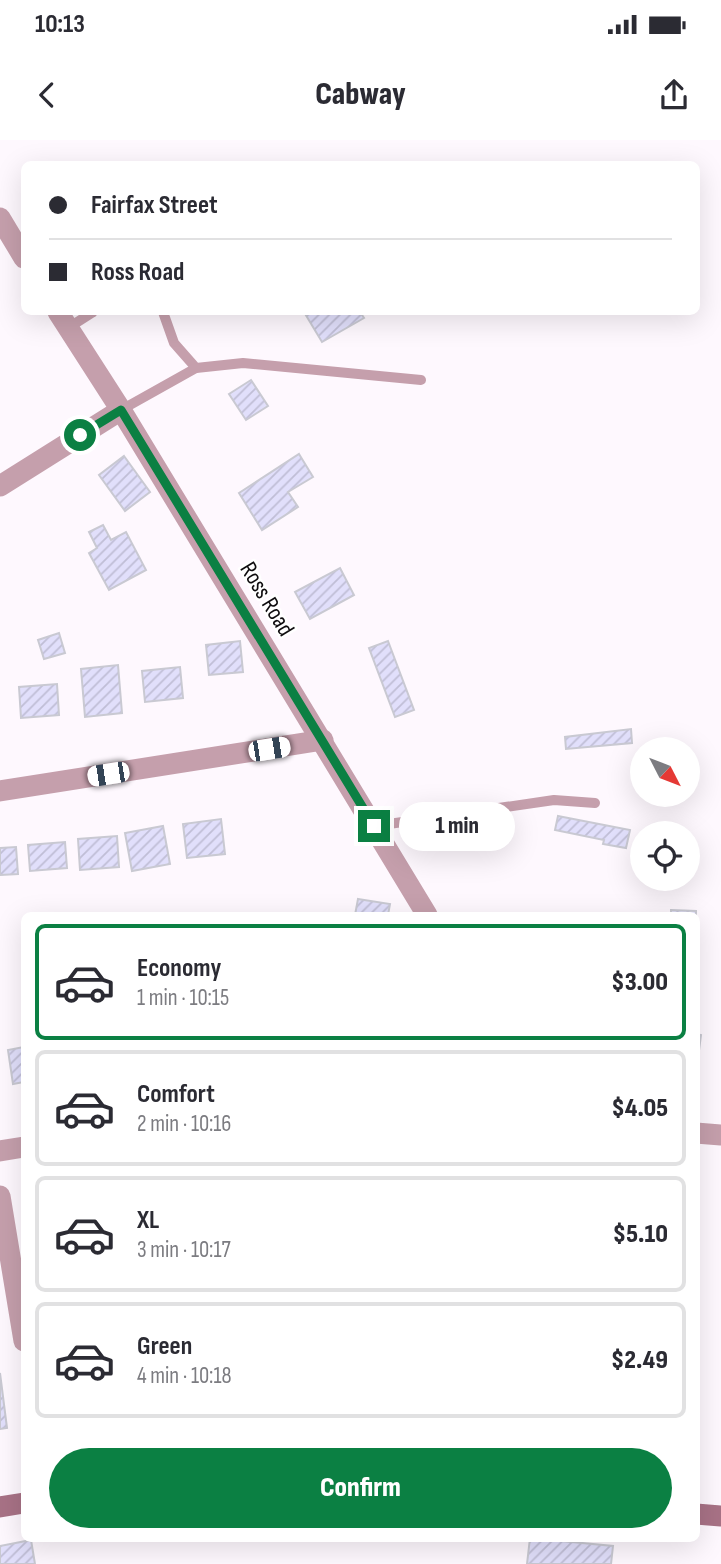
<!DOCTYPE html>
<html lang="en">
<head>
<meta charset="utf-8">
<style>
	body { margin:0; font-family:"Sofia Sans Condensed",sans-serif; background:#f2f2f3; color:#2b2b33; height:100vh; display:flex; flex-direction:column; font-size:26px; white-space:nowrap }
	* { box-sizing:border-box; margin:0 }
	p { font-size:23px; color:#7c7c81 }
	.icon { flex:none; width:38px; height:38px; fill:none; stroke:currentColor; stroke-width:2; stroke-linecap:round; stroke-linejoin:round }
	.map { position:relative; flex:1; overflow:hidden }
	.sheet { position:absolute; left:21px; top:772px; width:679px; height:630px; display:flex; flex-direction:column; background:#fff; border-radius:10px; box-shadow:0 7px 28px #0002 }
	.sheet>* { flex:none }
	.hud { position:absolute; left:21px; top:21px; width:679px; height:154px; border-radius:10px; box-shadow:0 7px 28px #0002; display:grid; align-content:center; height:154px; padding:0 28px; background:#fff }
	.needle { width:46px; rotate:132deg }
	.buttons { position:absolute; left:630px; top:597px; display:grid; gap:14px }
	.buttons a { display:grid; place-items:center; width:70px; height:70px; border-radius:50%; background:#fff; box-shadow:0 7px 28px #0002; font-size:35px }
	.end { position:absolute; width:32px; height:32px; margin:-16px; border:9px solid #0b8043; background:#fff; box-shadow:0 0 0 4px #fff }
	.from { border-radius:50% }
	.bubble { position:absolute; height:49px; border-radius:24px; background:#fff; box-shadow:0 7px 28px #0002; font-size:23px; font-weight:800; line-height:49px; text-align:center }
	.car { position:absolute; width:21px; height:42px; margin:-21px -10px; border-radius:9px; box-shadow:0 0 5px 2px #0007; background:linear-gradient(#fff 24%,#345 0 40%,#fff 0 76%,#345 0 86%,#fff 0) }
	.hud b { display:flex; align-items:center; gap:24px; height:66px; font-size:26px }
	.hud b+b { border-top:2px solid #e1e1e2 }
	.hud i { width:18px; height:18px; background:#2b2b33 }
	ul { padding:12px 0 0; list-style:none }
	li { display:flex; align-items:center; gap:21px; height:116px; margin:0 14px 10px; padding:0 14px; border:4px solid #e1e1e2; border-radius:10px }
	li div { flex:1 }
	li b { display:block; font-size:26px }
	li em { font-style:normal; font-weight:800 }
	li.current { border-color:#0b8043 }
	li>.icon { width:63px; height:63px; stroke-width:1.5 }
	.button { display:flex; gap:14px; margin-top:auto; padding:14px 28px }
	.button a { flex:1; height:80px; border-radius:42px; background:#0b8043; color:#fff; font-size:28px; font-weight:800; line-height:80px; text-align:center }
	.status { display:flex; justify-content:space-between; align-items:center; height:49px; padding:0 35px; background:#fff; direction:ltr }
	.status svg { height:19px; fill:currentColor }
	header { display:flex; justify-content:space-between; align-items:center; height:91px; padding:0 28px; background:#fff; font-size:32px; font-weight:800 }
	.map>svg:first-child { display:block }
	.building { fill:url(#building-hatch); stroke:#c9c9d2; stroke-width:2 }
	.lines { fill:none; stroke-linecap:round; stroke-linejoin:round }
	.lane { stroke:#c59fac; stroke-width:10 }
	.street { stroke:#c59fac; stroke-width:21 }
	.secondary { stroke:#a87286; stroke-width:21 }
	.route { stroke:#0b8043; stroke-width:9 }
	.labels { text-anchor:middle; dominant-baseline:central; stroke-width:5; stroke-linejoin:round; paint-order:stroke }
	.street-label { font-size:24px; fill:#0e0c0e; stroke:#fff }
</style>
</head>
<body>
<div class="status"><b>10:13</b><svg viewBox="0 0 49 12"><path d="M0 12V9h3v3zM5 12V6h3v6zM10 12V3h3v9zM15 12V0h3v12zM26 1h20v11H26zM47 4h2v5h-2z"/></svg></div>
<header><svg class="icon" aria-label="back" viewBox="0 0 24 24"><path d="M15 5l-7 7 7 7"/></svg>Cabway<svg class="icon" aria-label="share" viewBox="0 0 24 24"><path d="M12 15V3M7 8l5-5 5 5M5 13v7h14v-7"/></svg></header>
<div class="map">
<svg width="721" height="1424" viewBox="0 0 721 1424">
	<defs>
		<pattern id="building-hatch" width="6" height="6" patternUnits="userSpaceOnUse" patternTransform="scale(1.75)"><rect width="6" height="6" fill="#e1dffb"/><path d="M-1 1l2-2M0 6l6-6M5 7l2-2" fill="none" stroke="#c0bed6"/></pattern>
	</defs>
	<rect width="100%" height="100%" fill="#fef8fe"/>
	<g class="building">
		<path d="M304 172H360L364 178 322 202Z"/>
		<path d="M251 240 268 266 246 280 229 254Z"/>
		<path d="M299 314 313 337 288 352 298 367 262 390 239 353Z"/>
		<path d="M124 316 150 352 125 371 99 335Z"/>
		<path d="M103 385 111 400 126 392 146 430 109 450 89 413 97 408 89 392Z"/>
		<path d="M340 428 354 455 310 479 295 452Z"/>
		<path d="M59 493 65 513 44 519 38 500Z"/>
		<path d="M240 501 243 532 209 535 206 505Z"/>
		<path d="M388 501 414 570 395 577 369 508Z"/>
		<path d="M118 525 122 573 85 577 81 529Z"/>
		<path d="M180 527 183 558 145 562 142 531Z"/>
		<path d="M57 544 59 575 21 578 19 547Z"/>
		<path d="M631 589 632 603 566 609 565 597Z"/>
		<path d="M558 676 630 690 626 708 603 704 604 700 555 690Z"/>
		<path d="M221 679 225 714 187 718 183 684Z"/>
		<path d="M163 686 170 724 132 731 125 693Z"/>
		<path d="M117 696 119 727 80 730 78 699Z"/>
		<path d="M65 702 67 728 30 731 28 705Z"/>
		<path d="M16 707 18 734 0 735V708Z"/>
		<path d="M358 759 390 764 388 775H355Z"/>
		<path d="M671 770 696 771V775H671Z"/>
		<path d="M696 894 701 895 697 926H696Z"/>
		<path d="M24 907V942L13 944 8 910Z"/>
		<path d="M0 1233 7 1288 0 1289Z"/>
		<path d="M530 1398 613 1406 611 1424H527Z"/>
		<path d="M31 1400 35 1424H0V1406Z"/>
	</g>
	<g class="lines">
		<g class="lane">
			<path d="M163 172 174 203 196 228 243 223 421 240"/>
			<path d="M68 188 93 172"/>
			<path d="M121 270 196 228"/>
			<path d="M375 686 554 660 595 663"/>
		</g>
		<g class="street">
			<path d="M0 78 24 118"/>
			<path d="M58 172 121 270 427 775"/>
			<path d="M0 346 121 270"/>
			<path d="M0 651 323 600"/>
			<path d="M696 993 721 995"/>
			<path d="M0 1011 24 1007"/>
			<path d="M0 1056 24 1201"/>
		</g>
		<g class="secondary">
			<path d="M0 1367 24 1363"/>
			<path d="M696 1374 721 1376"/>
		</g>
	</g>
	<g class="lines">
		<path class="route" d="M80 295 121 270 374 686"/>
	</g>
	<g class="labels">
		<g class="street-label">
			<text transform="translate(267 459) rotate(59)">Ross Road</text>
		</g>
	</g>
</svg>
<div class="buttons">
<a><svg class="needle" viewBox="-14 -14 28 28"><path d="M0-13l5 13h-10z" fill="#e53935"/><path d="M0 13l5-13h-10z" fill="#7c7c81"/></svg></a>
<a><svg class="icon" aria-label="locate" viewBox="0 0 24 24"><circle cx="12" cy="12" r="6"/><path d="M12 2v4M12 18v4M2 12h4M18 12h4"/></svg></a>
</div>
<i class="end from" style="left:80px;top:295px"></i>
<i class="end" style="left:374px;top:686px"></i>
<div class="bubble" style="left:399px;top:662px;width:116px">1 min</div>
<i class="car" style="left:269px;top:609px;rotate:81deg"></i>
<i class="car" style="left:108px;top:634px;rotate:261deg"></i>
<div class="hud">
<b><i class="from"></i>Fairfax Street</b>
<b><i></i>Ross Road</b>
</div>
<section class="sheet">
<ul>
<li class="current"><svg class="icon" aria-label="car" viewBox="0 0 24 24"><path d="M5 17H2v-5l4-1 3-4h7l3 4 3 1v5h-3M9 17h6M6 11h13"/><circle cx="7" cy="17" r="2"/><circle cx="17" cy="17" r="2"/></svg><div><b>Economy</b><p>1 min · 10:15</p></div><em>$3.00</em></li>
<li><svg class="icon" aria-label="car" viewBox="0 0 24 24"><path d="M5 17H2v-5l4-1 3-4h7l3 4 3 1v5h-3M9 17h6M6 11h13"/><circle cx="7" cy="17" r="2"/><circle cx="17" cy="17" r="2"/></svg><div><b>Comfort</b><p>2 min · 10:16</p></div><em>$4.05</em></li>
<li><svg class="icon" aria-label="car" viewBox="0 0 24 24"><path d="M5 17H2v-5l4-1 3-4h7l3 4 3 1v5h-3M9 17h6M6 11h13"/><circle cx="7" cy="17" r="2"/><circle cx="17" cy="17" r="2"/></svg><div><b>XL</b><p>3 min · 10:17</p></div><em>$5.10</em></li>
<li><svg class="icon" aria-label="car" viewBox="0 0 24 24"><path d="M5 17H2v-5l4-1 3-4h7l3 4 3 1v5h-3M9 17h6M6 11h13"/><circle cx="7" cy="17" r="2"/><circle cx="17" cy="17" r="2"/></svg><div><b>Green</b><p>4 min · 10:18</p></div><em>$2.49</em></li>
</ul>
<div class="button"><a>Confirm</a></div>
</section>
</div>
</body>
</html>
